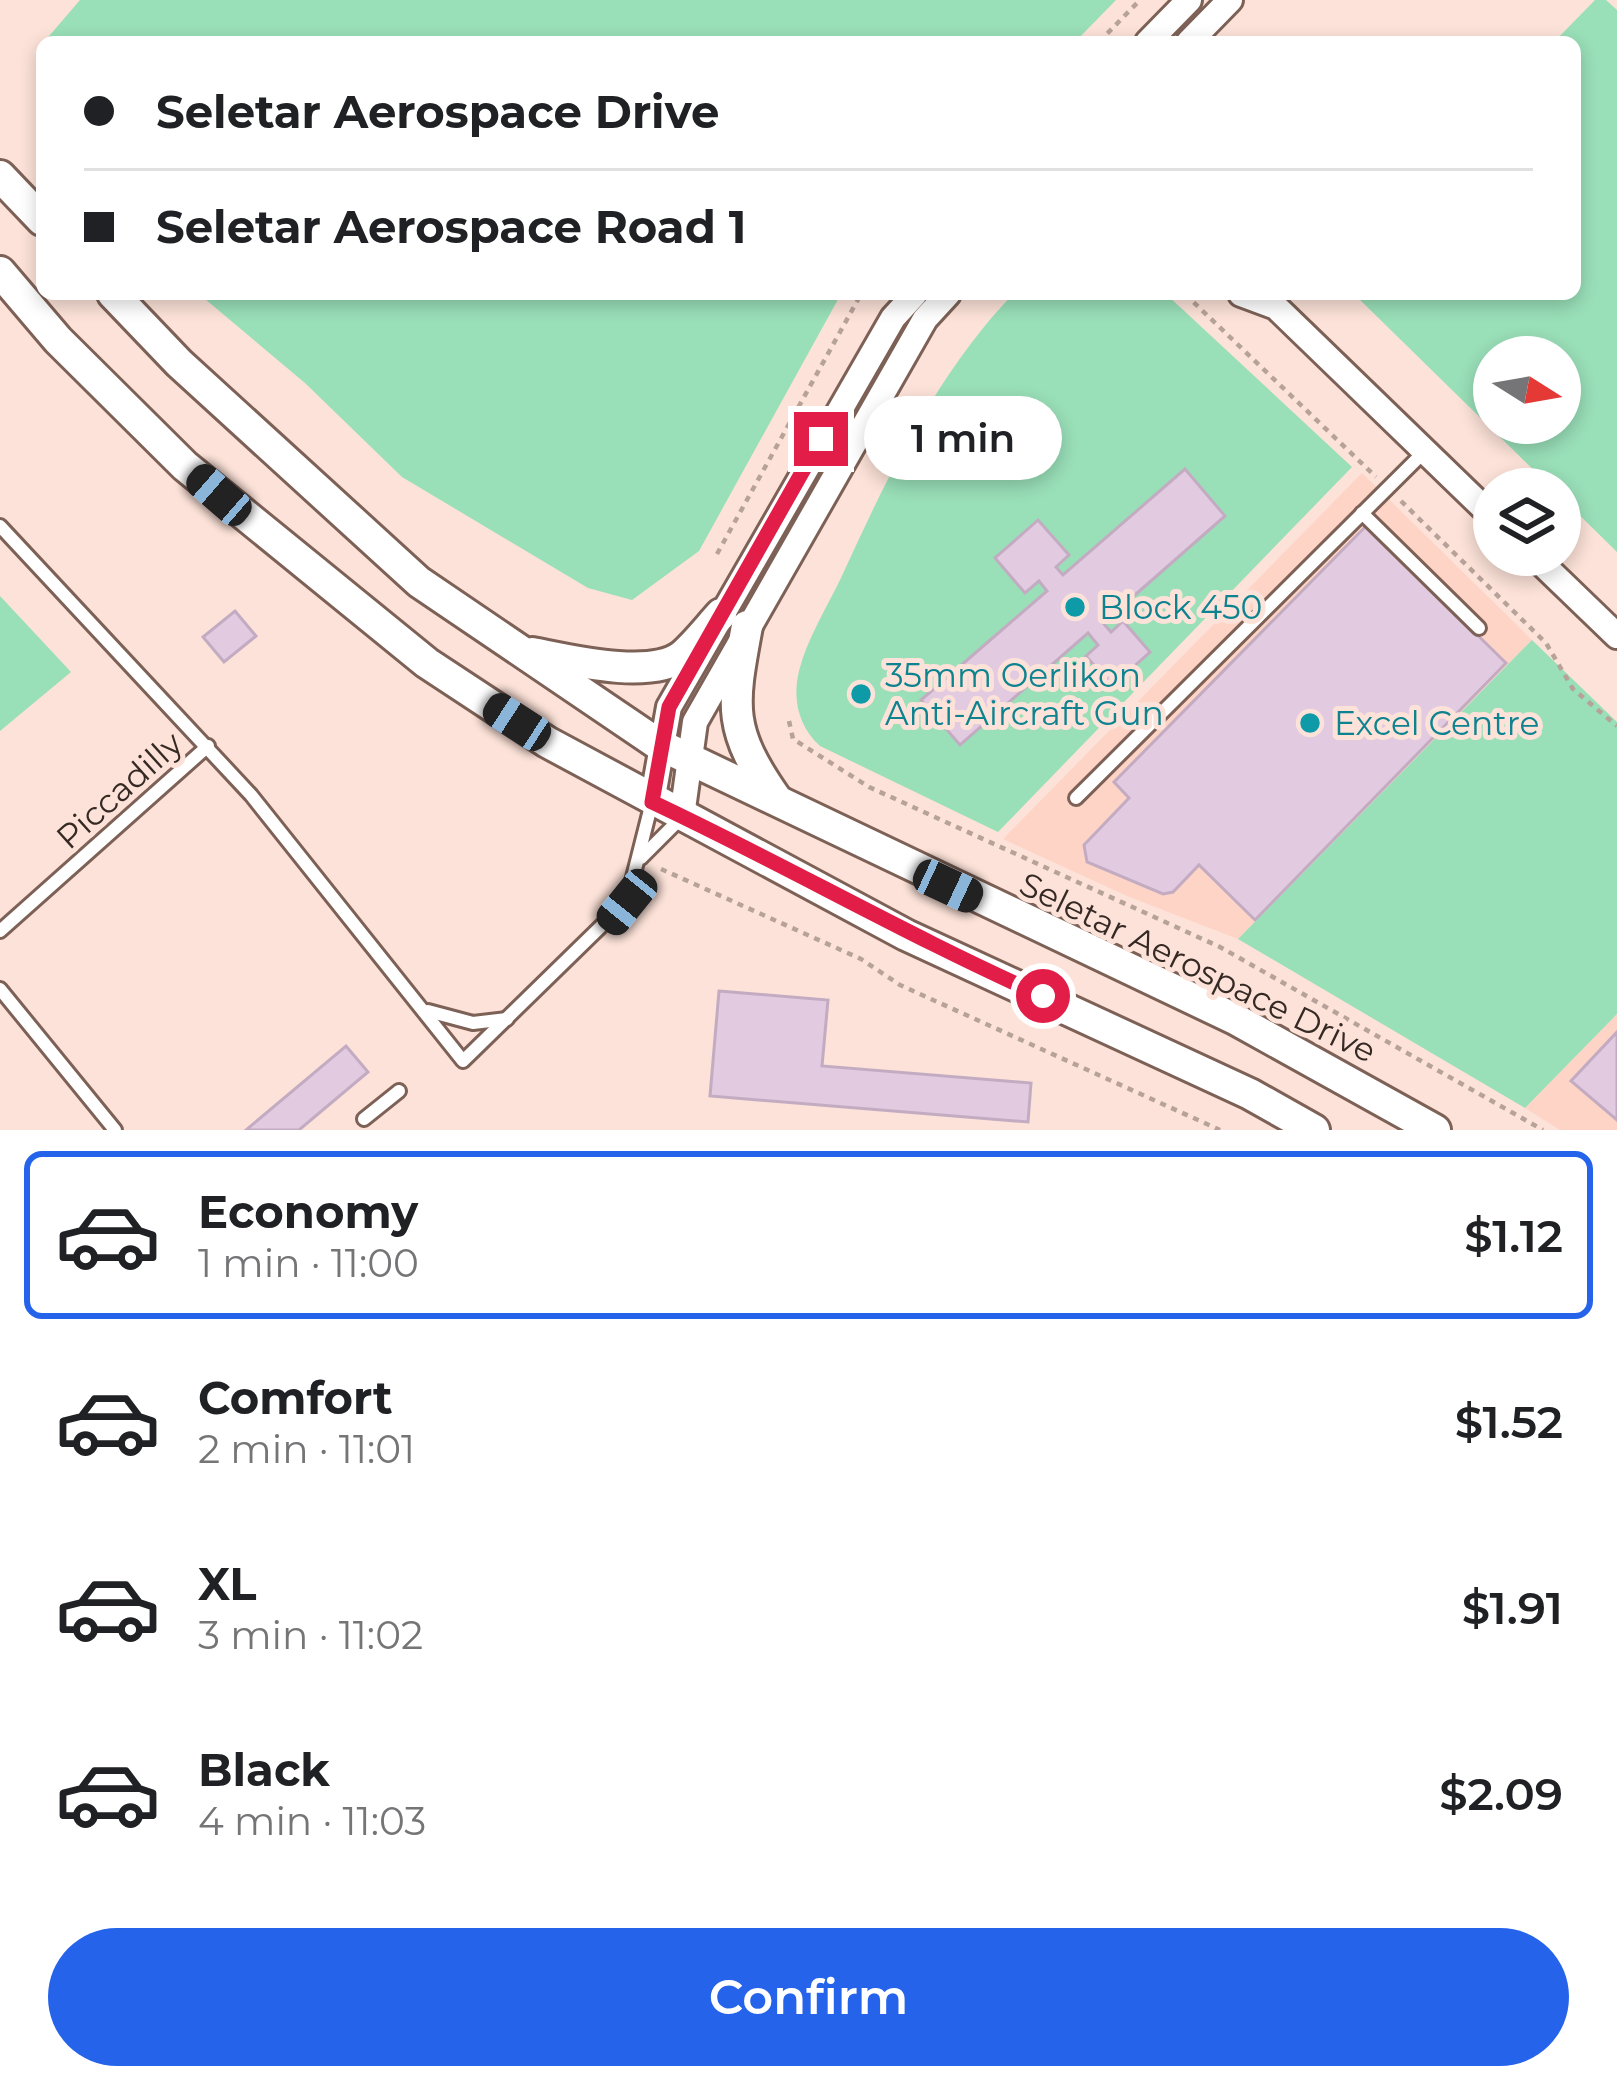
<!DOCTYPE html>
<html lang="en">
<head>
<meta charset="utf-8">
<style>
	body { margin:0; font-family:Montserrat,sans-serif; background:#f2f2f2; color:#202124; height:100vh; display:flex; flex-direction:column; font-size:45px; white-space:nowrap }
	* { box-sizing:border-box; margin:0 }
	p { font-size:39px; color:#757577 }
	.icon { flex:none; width:66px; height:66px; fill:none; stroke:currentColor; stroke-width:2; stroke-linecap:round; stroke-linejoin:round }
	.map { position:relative; height:1130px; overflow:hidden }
	.panel { display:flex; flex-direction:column; background:#fff; flex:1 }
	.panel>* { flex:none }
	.banner { position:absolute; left:36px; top:36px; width:1545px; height:264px; border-radius:18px; box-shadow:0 6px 18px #0003; display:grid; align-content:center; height:264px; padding:0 48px; background:#fff }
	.needle { width:78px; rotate:101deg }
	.controls { position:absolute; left:1473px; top:336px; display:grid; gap:24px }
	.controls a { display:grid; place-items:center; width:108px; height:108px; border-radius:50%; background:#fff; box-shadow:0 6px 18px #0003; font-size:60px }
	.end { position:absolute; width:54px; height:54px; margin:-27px; border:15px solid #e11d48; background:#fff; box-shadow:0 0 0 6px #fff }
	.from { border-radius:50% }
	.bubble { position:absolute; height:84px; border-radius:42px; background:#fff; box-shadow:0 6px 18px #0003; font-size:39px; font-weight:600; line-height:84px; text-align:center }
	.car { position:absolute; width:36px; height:72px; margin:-36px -18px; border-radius:15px; box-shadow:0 0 9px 3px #0007; background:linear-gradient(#222 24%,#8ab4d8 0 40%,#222 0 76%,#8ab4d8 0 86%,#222 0) }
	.banner b { display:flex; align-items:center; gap:42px; height:114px; font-size:45px }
	.banner b+b { border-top:3px solid #e0e0e0 }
	.banner i { width:30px; height:30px; background:#202124 }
	ul { padding:21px 0 0; list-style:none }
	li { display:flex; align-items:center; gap:36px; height:168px; margin:0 24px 18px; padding:0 24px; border:6px solid transparent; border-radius:18px }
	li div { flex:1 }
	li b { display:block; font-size:45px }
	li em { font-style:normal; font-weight:600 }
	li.active { border-color:#2563eb }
	li>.icon { width:108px; height:108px; stroke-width:1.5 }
	.primary-button { display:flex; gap:24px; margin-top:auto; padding:24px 48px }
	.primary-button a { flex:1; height:138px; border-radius:72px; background:#2563eb; color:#fff; font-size:48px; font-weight:600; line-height:138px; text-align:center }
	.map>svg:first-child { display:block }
	.built { fill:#fdd4c5 }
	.green { fill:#99dfb8; fill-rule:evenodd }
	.building { fill:#e2cae1; stroke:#c3acc2; stroke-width:3 }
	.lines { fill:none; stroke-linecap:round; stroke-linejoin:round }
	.service-casing { stroke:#7d6156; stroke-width:18 }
	.minor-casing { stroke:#7d6156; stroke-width:30 }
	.tertiary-casing { stroke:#7d6156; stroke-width:36 }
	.path { stroke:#b7a299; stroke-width:4.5; stroke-dasharray:6 6; stroke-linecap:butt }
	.service { stroke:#fff; stroke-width:12 }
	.minor { stroke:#fff; stroke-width:24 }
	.tertiary { stroke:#fff; stroke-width:30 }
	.route { stroke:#e11d48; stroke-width:15 }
	.culture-dot { fill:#0f9aa8; stroke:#fce2d8; stroke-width:4.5 }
	.labels { text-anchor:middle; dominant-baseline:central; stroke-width:10; stroke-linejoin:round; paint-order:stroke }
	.culture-label { font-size:33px; fill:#0d838f; stroke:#fce2d8; text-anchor:start }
	.street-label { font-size:33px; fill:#352924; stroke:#fce2d8 }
</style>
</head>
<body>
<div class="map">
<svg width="1617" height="1130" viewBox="0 0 1617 1130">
	<rect width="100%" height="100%" fill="#fce2d8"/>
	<g class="built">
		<path d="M1362 473 1532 640 1238 939 1127 896 1003 839Z"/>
		<path d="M1617 1014V1130H1560L1525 1108Z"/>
	</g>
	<g class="green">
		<path d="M80 0H1116L1075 42H44Z"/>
		<path d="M1595 0H1606L1617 10V552L1560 496V489H1553L1354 294H1575V42H1554ZM1494 357H1560V423H1494Z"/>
		<path d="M199 294H841L699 551 632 600 588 588 402 477 305 383Z"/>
		<path d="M1013 294H1166L1352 467 998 832 820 746C799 727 792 700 799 671 807 639 827 607 841 578 887 477 936 375 1013 294Z"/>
		<path d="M0 596 71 672 0 731Z"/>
		<path d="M1532 640 1617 722V1014L1525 1108 1238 939Z"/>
	</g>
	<g class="building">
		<path d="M1185 469 1225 516 1103 623 1111 632 1123 621 1150 652 1112 686 1086 656 1098 645 1088 633 960 745 921 700 1047 591 1039 581 1025 593 995 558 1038 520 1069 555 1056 567 1063 575Z"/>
		<path d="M1366 526 1506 663 1255 920 1199 865 1173 892 1163 894 1087 862 1084 845 1129 798 1114 782Z"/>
		<path d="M235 611 256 636 224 662 203 637Z"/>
		<path d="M719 991 828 1000 822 1066 1031 1083 1028 1122 710 1096Z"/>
		<path d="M1617 1032V1120L1571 1081Z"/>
		<path d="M346 1046 368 1072 299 1130H246Z"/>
	</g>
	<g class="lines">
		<g class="service-casing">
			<g id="service">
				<path d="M1362 513 1479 628"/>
				<path d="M0 526 251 795 463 1061 627 901 652 802"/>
				<path d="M1076 798 1425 451"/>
				<path d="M641 858 682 817"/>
				<path d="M0 931 208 746"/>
				<path d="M0 989 115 1130"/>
				<path d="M428 1011 473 1023 507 1019"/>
				<path d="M364 1119 399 1091"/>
			</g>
		</g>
		<g class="minor-casing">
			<g id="minor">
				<path d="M1148 42 1189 0"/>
				<path d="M1189 42 1230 0"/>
				<path d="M1241 294 1276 307 1494 518"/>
				<path d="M1533 555 1617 636"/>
				<path d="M652 802 669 707 893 318 915 294"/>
				<path d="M682 816 695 722 925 319 948 294"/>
			</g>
		</g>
		<g class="tertiary-casing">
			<g id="tertiary">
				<path d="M0 176 42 220"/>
				<path d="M0 272 58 340 185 466 427 663 547 742 906 935 1250 1094 1314 1130"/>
				<path d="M113 294 179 363 419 582 658 744 1235 1019 1435 1130"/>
				<path d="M747 626C732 707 727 729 777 800"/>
				<path d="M532 653C569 660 650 680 682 656 696 644 709 627 721 614"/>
			</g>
		</g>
		<g class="path">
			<path d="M1099 42 1140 0"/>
			<path d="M1185 294 1376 477"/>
			<path d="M1401 501 1546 643 1573 689 1617 726"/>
			<path d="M717 554 861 294"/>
			<path d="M789 721 793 739 869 787 1220 947 1543 1130"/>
			<path d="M661 869 861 959 900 985 1220 1130"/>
		</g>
		<use href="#service" class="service"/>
		<use href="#minor" class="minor"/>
		<use href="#tertiary" class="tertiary"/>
	</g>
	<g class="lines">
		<path class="route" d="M821 439 669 707 652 802C784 864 910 937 1043 996"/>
	</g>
	<g class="culture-dot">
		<circle cx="1075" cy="607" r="12"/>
		<circle cx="861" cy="694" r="12"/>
		<circle cx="1310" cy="723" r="12"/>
	</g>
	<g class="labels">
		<g class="culture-label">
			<text x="1099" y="607">Block 450</text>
			<text x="885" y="675">35mm Oerlikon<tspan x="885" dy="38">Anti-Aircraft Gun</tspan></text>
			<text x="1334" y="723">Excel Centre</text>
		</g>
		<g class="street-label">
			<text transform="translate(119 790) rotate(-42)">Piccadilly</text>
			<text transform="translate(1198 967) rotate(26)">Seletar Aerospace Drive</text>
		</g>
	</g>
</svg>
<div class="controls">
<a><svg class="needle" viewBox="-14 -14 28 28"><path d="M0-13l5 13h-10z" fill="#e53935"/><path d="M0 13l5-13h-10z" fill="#757577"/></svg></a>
<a><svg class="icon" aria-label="layers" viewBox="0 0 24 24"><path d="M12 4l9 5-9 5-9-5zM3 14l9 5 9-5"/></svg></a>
</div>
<i class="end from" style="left:1043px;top:996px"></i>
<i class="end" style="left:821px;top:439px"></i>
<div class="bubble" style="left:864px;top:396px;width:198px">1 min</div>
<i class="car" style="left:219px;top:495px;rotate:311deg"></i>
<i class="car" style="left:517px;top:722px;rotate:303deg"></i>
<i class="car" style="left:948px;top:886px;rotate:115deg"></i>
<i class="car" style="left:627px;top:902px;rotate:219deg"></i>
<div class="banner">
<b><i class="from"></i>Seletar Aerospace Drive</b>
<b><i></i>Seletar Aerospace Road 1</b>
</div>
</div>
<section class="panel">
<ul>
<li class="active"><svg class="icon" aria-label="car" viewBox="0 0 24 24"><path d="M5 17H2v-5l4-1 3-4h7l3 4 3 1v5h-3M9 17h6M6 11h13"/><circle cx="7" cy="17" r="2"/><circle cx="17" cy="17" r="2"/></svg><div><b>Economy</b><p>1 min · 11:00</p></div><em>$1.12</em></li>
<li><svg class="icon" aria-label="car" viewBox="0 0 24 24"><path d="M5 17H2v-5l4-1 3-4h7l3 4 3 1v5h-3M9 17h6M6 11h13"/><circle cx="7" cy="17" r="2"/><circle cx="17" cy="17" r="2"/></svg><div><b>Comfort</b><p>2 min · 11:01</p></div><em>$1.52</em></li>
<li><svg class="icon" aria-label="car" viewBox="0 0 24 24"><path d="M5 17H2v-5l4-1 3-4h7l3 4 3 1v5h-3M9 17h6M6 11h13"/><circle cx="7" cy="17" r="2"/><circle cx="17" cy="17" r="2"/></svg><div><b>XL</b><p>3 min · 11:02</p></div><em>$1.91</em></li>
<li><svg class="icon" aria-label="car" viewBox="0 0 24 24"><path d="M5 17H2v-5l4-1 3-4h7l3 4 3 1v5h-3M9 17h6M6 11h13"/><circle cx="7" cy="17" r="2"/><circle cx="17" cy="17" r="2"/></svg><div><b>Black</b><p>4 min · 11:03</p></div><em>$2.09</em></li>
</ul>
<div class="primary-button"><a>Confirm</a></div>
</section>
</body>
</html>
